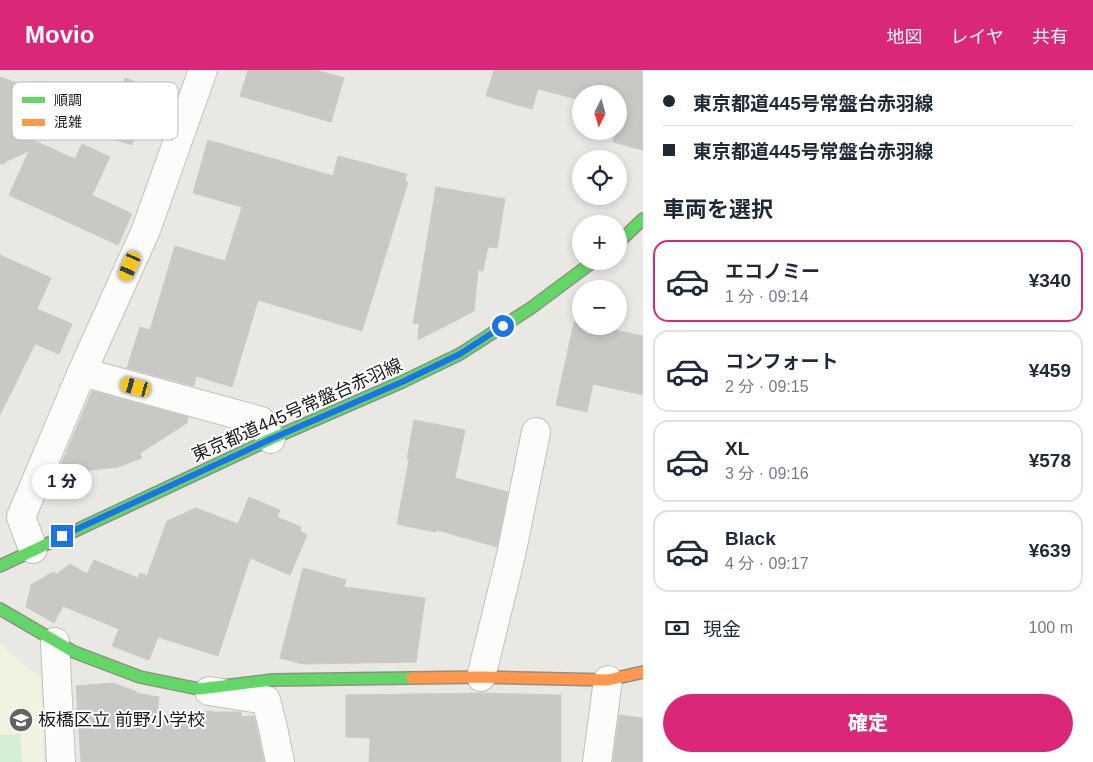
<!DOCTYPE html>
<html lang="ja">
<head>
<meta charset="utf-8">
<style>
	body { margin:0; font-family:Helvetica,"Noto Sans JP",sans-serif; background:#f6f6f7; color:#1f2937; height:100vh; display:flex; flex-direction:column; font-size:19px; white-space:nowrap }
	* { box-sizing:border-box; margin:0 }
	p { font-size:16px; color:#747a83 }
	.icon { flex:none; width:28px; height:28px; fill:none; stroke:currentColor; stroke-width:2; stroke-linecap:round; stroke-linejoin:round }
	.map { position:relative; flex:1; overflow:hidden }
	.side { display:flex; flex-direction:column; background:#fff; width:450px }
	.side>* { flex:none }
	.banner { display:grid; align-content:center; height:110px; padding:0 20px; background:#fff }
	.needle { width:32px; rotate:185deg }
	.tools { position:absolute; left:572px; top:15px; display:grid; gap:10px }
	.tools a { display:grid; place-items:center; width:55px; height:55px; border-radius:50%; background:#fff; box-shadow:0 2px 8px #0003; font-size:25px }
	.end { position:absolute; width:22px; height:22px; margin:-11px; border:6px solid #1a73e8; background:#fff; box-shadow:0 0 0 2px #fff }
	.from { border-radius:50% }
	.bubble { position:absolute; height:35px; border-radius:18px; background:#fff; box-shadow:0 2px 8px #0003; font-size:16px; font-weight:800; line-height:35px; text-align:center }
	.car { position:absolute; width:15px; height:30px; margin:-15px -8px; border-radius:6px; box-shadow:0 0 4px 1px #0007; background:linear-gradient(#f5c518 24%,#345 0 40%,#f5c518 0 76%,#345 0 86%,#f5c518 0) }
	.banner b { display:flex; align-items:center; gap:18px; height:48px; font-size:19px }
	.banner b+b { border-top:1px solid #e0e1e3 }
	.banner i { width:12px; height:12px; background:#1f2937 }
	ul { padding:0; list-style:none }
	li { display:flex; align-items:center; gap:15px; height:82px; margin:0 10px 8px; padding:0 10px; border:2px solid #e0e1e3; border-radius:15px }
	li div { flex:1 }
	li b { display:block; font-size:19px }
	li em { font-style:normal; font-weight:800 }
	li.current { border-color:#db2777 }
	li>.icon { width:45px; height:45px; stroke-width:1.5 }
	h2 { padding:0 20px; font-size:22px; line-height:60px }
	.pay { display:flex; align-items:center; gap:12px; height:55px; padding:0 20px; font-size:19px }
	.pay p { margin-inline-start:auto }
	.cta { display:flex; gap:10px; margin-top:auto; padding:10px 20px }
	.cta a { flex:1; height:58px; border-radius:30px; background:#db2777; color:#fff; font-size:20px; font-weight:800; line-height:58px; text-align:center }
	header { display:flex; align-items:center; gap:30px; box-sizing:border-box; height:70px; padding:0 25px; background:#db2777; color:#fff }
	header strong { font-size:24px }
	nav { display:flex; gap:28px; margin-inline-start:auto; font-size:18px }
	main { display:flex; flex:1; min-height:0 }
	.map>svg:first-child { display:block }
	.education { fill:#f2f2e0 }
	.park { fill:#d5eed5 }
	.building { fill:#cac8c5; stroke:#cccac6 }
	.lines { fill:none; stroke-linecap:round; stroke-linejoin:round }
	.street-casing { stroke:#c1c0be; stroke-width:30 }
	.fast-casing { stroke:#8f917f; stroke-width:14 }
	.slow-casing { stroke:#8f917f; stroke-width:14 }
	.street { stroke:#fcfcfb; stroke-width:28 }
	.fast { stroke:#63d668; stroke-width:11 }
	.slow { stroke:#ff974d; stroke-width:11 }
	.route { stroke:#1a73e8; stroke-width:6 }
	.labels { text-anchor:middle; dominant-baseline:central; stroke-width:4; stroke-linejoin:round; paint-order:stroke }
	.street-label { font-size:18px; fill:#1b1b1b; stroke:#fff }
	.poi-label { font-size:18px; fill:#1b1b1b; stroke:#fff; text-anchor:start }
	.key { fill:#fff; stroke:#bbb; stroke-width:1 }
	.key-label { font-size:14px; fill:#1b1b1b }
</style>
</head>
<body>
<header>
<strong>Movio</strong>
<nav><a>地図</a><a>レイヤ</a><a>共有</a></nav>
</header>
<main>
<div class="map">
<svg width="643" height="692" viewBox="0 0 643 692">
	<rect width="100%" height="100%" fill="#eae8e4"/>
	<path class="education" d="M0 573 41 609 44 692H0Z"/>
	<path class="park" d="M20 664 22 692H0V665Z"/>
	<g class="building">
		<path d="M248 0H316L344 8 331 52 240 26Z"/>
		<path d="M494 0H643V80L613 72 616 61H619V49L621 41 619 40V24H581V30L538 19 532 39 486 26Z"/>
		<path d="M0 7 31 18 15 62 75 89 82 74 110 87 92 125 132 144 118 175 9 125 29 81 5 92 4 94H0Z"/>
		<path d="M125 8 177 26 168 51 144 42 132 75 101 65 112 32 116 34Z"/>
		<path d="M208 70 333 106 338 86 407 104 405 112H408L362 261 258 230 232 317 196 306 194 316 127 298 140 257 150 260 175 176 225 191 242 137 193 123Z"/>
		<path d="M436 117 505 129 497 178 488 177 483 201 478 200 474 241 418 270 419 253 413 254Z"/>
		<path d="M0 185 51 208 37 239 72 254 59 284 35 274 0 345Z"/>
		<path d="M574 252 581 253V256H596L643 266V325L593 314 587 342 556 335Z"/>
		<path d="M92 321 188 347 187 353 140 383 142 388 118 397 57 404Z"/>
		<path d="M414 350 465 360 455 408 508 422 497 477 437 460 435 462 397 454 409 390 407 389Z"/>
		<path d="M249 427 280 440 277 447 301 457 300 461 307 465 290 505 250 488 218 586 158 567 149 590 112 576 119 559 63 536 54 553 26 537 31 515 53 502 57 504 70 494 87 504 94 490 138 508 140 503 147 506 167 451 196 438 238 454Z"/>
		<path d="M303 498 346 510 344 517 425 528 416 592 303 594 280 588Z"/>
		<path d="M113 613 137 622 136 623 159 627 157 645 212 641V642H241V647L254 646 264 692H81L76 616Z"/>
		<path d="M481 623 561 625V692H369L370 668 346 667V625Z"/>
		<path d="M619 645 643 648V692H613Z"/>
	</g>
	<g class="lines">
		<g class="street-casing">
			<g id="street">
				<path d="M82 302 261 351 271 369"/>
				<path d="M33 479 21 447 82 302 146 160 203 0"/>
				<path d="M55 572 61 692"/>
				<path d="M481 607 511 485 536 362"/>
				<path d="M209 621 266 630 273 658 280 692"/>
				<path d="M597 692 608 610"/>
			</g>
		</g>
		<g class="fast-casing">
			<g id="fast">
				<path d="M619 172 643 149"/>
				<path d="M0 496 271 369 402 312 460 284 531 238 594 191"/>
				<path d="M0 539 74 582 140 607 199 619 273 610 412 608"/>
			</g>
		</g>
		<g class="slow-casing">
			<path id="slow" d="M412 608 481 607 608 610 643 602"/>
		</g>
		<use href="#street" class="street"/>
		<use href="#fast" class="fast"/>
		<use href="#slow" class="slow"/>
	</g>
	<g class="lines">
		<path class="route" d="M62 466 271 369 402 312 460 284 503 256"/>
	</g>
	<defs>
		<g id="school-disc" transform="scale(1.25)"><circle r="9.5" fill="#636361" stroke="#fff"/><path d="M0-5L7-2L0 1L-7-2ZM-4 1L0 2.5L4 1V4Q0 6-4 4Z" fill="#fff"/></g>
	</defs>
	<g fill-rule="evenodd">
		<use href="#school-disc" x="21" y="650"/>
	</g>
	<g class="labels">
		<g class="street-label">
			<text transform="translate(297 340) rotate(-24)">東京都道445号常盤台赤羽線</text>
		</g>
		<g class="poi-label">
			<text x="38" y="650">板橋区立 前野小学校</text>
		</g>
	</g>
	<rect x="12" y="12" width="166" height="58" rx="8" class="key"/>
	<rect x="22" y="27" width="23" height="6" fill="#63d668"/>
	<rect x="22" y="49" width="23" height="7" fill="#ff974d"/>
	<g class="key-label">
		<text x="54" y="35">順調</text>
		<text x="54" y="57">混雑</text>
	</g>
</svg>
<div class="tools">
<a><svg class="needle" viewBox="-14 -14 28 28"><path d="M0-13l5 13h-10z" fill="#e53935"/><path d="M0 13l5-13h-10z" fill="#747a83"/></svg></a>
<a><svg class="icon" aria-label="locate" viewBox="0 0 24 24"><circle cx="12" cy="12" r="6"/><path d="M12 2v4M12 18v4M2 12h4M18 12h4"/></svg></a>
<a>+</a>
<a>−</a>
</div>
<i class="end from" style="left:503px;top:256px"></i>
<i class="end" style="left:62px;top:466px"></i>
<div class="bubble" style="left:32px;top:394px;width:60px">1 分</div>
<i class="car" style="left:130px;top:196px;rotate:204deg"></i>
<i class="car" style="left:136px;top:317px;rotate:285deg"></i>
</div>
<section class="side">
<div class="banner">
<b><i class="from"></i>東京都道445号常盤台赤羽線</b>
<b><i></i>東京都道445号常盤台赤羽線</b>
</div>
<h2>車両を選択</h2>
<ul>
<li class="current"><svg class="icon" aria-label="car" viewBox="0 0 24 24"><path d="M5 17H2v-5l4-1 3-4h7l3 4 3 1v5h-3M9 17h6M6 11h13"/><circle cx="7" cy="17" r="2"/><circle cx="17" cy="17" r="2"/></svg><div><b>エコノミー</b><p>1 分 · 09:14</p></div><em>¥340</em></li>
<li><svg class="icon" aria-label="car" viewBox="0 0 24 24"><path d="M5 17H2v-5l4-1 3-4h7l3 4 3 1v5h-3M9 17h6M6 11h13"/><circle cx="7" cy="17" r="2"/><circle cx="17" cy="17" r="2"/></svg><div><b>コンフォート</b><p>2 分 · 09:15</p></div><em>¥459</em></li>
<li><svg class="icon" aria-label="car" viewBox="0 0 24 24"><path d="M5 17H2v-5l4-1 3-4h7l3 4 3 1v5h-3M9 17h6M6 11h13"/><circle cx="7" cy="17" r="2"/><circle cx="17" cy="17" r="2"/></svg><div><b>XL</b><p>3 分 · 09:16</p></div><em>¥578</em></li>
<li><svg class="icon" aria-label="car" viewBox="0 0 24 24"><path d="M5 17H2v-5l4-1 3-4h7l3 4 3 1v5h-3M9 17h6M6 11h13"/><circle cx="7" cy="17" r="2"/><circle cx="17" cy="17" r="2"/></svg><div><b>Black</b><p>4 分 · 09:17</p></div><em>¥639</em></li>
</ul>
<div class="pay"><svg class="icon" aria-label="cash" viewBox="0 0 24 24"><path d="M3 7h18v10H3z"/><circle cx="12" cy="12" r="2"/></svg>現金<p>100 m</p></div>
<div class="cta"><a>確定</a></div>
</section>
</main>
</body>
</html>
